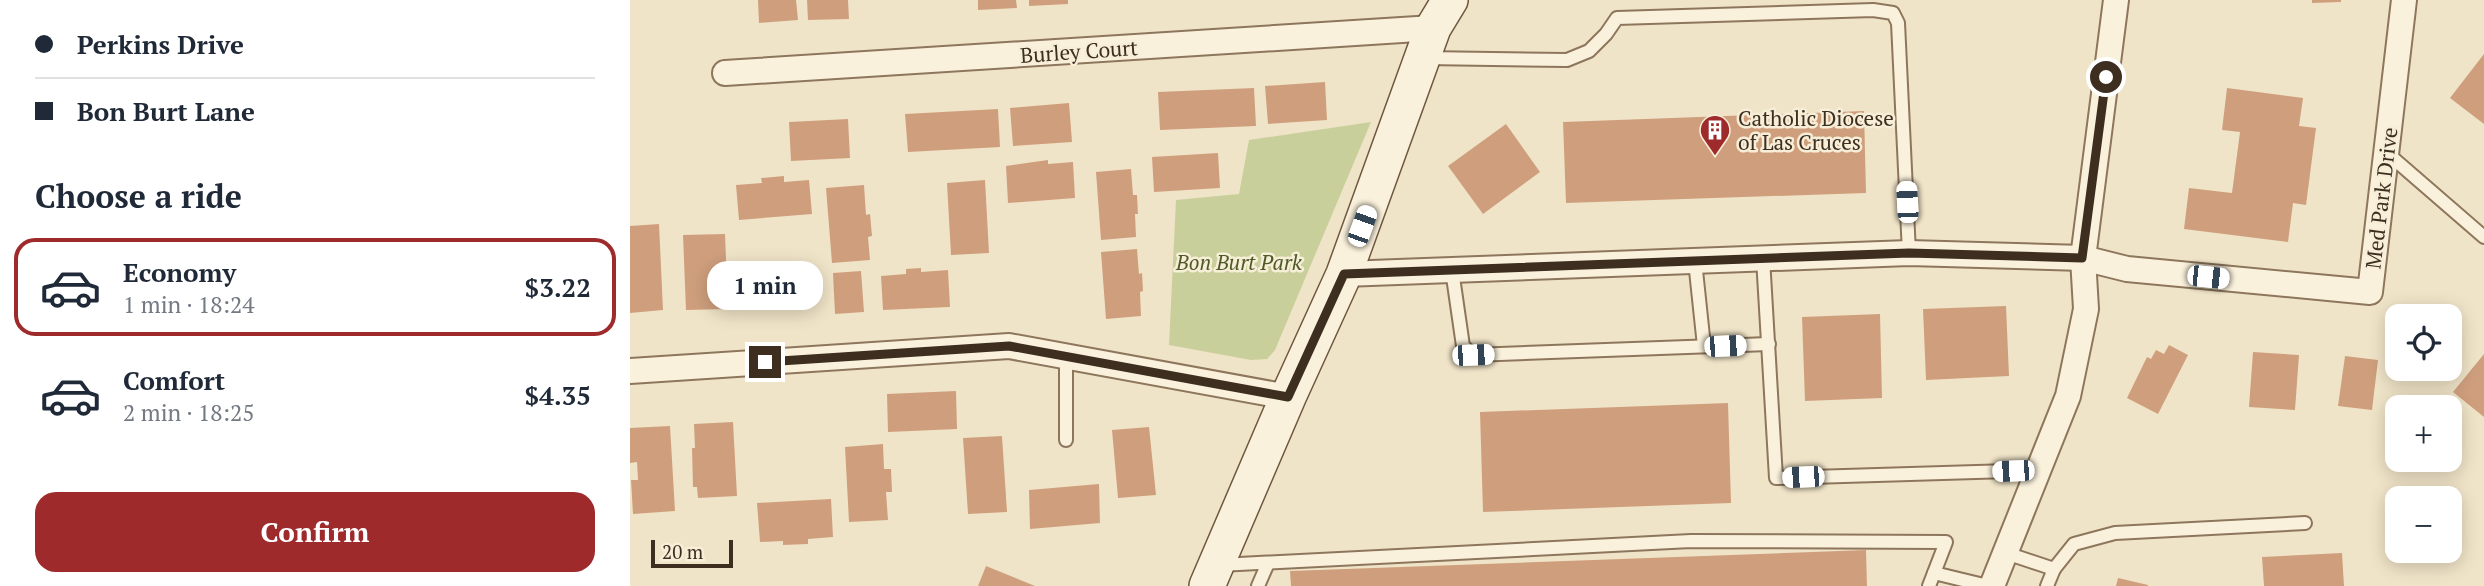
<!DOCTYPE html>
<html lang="en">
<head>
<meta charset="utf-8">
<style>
	body { margin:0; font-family:"PT Serif",serif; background:#f6f6f7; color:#1f2937; height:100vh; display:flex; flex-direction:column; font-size:26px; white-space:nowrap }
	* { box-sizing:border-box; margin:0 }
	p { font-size:23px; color:#747a83 }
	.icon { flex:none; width:38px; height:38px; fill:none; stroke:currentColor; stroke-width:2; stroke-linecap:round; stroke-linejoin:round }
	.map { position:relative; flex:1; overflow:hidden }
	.drawer { display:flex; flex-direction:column; background:#fff; width:630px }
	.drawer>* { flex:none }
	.banner { display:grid; align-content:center; height:154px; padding:0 35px; background:#fff }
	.controls { position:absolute; left:1755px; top:304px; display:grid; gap:14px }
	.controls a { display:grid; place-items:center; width:77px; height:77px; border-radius:14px; background:#fff; box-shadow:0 4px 18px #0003; font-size:35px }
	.scale { position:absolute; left:21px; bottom:18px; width:82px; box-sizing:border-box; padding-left:7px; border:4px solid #3d2e20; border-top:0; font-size:19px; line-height:24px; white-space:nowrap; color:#3d2e20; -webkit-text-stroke:5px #f7eed8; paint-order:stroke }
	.end { position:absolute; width:32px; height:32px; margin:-16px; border:9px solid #3d2e20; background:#fff; box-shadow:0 0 0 4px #fff }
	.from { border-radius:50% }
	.bubble { position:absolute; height:49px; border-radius:21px; background:#fff; box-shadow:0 4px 18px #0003; font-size:23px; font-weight:700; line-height:49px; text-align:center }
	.car { position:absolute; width:21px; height:42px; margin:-21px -10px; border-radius:9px; box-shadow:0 0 5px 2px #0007; background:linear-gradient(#fff 24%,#345 0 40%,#fff 0 76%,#345 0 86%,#fff 0) }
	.banner b { display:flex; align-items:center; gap:24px; height:66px; font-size:26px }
	.banner b+b { border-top:2px solid #e0e1e3 }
	.banner i { width:18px; height:18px; background:#1f2937 }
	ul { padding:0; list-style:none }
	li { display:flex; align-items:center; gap:21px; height:98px; margin:0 14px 10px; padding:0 21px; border:4px solid transparent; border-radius:21px }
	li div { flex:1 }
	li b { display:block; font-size:26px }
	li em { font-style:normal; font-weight:700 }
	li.on { border-color:#9e2a2b }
	li>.icon { width:63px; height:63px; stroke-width:1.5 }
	h2 { padding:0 35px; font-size:32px; line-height:84px }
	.cta { display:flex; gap:14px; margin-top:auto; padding:14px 35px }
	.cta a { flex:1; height:80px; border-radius:21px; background:#9e2a2b; color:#fff; font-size:28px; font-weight:700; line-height:80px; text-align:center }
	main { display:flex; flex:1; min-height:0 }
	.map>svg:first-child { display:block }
	.green { fill:#c9cf9b }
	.building { fill:#cf9f7d }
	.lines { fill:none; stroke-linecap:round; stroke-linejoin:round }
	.lane-casing { stroke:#8d765c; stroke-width:16 }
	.street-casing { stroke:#8d765c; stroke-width:28 }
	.secondary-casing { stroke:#6f573f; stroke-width:38 }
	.lane { stroke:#faf1dc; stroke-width:12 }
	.street { stroke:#faf1dc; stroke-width:24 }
	.secondary { stroke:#faf1dc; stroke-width:35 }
	.route { stroke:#3d2e20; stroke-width:9 }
	.labels { text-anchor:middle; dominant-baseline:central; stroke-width:5; stroke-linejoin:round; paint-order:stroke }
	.street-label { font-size:21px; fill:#3d2e20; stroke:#f7eed8 }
	.poi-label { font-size:21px; fill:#3d2e20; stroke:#f7eed8; text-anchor:start }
	.park-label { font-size:21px; font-style:italic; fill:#4d5a26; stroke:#f7eed8 }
</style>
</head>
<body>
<main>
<section class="drawer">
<div class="banner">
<b><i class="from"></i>Perkins Drive</b>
<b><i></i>Bon Burt Lane</b>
</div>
<h2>Choose a ride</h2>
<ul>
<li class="on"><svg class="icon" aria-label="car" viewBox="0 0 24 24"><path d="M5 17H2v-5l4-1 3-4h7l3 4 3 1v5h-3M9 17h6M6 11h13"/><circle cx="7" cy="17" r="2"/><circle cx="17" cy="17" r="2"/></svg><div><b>Economy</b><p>1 min · 18:24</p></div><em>$3.22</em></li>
<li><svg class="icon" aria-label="car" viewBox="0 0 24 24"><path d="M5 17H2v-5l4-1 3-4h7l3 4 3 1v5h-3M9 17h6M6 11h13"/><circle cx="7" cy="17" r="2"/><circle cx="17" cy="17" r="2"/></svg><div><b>Comfort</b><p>2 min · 18:25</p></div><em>$4.35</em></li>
</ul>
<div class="cta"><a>Confirm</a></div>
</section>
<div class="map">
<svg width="1854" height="586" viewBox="0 0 1854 586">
	<rect width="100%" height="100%" fill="#f0e4c8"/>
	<path class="green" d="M741 122 645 350 637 359 621 360 539 345 546 200 609 194 619 140Z"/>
	<g class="building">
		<path d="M128 0H166L168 20 129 23Z"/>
		<path d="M177 0H218L219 19 178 20Z"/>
		<path d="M348 0H386L387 8 348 10Z"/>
		<path d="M399 0H438V4L399 6Z"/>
		<path d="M1682 0H1711V2L1682 3Z"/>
		<path d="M1854 54V124L1820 98Z"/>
		<path d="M695 82 697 120 638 124 635 86Z"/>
		<path d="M624 88 626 126 530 130 528 92Z"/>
		<path d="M1597 88 1673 98 1669 126 1686 128 1676 205 1663 203 1658 242 1554 229 1559 188 1602 193 1610 132 1592 130Z"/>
		<path d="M439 103 442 142 383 146 380 108Z"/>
		<path d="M368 109 370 147 278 152 275 114Z"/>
		<path d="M1234 111 1236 193 936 203 933 122Z"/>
		<path d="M218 119 220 158 161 161 159 122Z"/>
		<path d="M876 124 910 172 853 214 818 166Z"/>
		<path d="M588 153 590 188 524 192 522 157Z"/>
		<path d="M418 160V164L443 162 445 198 378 203 376 166Z"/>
		<path d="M501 169 503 195H507L508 214H505L506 237 471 240 466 172Z"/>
		<path d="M154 176V182L179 180 182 214 109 220 106 185 132 183 131 178Z"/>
		<path d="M355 180 359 253 321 255 317 183Z"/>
		<path d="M234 185 236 215 240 214 242 236 238 237 240 260 202 263 196 188Z"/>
		<path d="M29 224 33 310 0 313V226Z"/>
		<path d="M95 234 98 309 56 310 53 235Z"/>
		<path d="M507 249 509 274 512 273 513 291 510 292 511 316 476 319 471 252Z"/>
		<path d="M291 268V272L318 270 320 307 253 310 251 276 276 274V269Z"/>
		<path d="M231 271 234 312 205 314 203 273Z"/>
		<path d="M1376 306 1379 376 1296 380 1293 309Z"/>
		<path d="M1250 314 1252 398 1175 401 1172 317Z"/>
		<path d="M1539 345 1558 355 1528 414 1497 398 1517 357 1521 359 1526 350 1534 354Z"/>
		<path d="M1623 352 1669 355 1665 410 1619 407Z"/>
		<path d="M1854 354V417L1823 392Z"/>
		<path d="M1715 356 1748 360 1742 410 1708 406Z"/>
		<path d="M326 391 327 429 258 432 257 394Z"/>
		<path d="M1098 403 1101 503 853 512 850 412Z"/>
		<path d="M103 422 107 496 68 498 67 487H63L62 448H65L64 424Z"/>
		<path d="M40 426 45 511 3 514 1 480H8L7 462 0 463V428Z"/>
		<path d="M519 427 526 495 488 498 482 430Z"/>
		<path d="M372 436 377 512 338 514 333 438Z"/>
		<path d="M253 444 254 469H261L262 492H256L258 520 219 522 215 447Z"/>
		<path d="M469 484 470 523 400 529 399 490Z"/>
		<path d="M201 499 203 537 178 539V544L153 545V541L130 542 127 503Z"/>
		<path d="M1236 550 1237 586H661L660 571Z"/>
		<path d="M1712 553 1714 586H1634L1632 557Z"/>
		<path d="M356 566 405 586H348Z"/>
		<path d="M1488 578 1518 585V586H1486Z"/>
	</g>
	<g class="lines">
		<g class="lane-casing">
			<g id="lane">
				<path d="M794 58 937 60 959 51 976 34 987 18 1243 10 1263 13 1268 23 1279 253"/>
				<path d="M1757 153 1854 237"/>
				<path d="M1133 258 1146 478 1409 470"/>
				<path d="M1065 261 1074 346"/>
				<path d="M822 270 833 346 843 355 1139 344"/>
				<path d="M436 357V440"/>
				<path d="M1376 553 1424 569 1417 586"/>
				<path d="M590 565 1061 541 1316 542 1299 586"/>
				<path d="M1424 569 1444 544 1485 533 1675 523"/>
				<path d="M1304 573 1358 586"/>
				<path d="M628 586 638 563"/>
			</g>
		</g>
		<g class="street-casing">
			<g id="street">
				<path d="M95 73 803 28"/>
				<path d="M714 274 1279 253 1453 258 1497 269 1740 292 1774 0"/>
				<path d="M0 371 379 346 658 397"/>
				<path d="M1362 586 1438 396 1456 309 1453 258 1486 0"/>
			</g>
		</g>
		<g class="secondary-casing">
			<path id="secondary" d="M577 586 658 397 714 274 803 28 820 0"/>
		</g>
		<use href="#lane" class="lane"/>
		<use href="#street" class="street"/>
		<use href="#secondary" class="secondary"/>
	</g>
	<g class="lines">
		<path class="route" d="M135 362 379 346 658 397 714 274 1279 253 1452 258 1476 77"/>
	</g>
	<defs>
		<g id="building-pin" transform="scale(1.575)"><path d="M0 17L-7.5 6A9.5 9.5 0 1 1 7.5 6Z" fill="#9e2a2b" stroke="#f7eed8"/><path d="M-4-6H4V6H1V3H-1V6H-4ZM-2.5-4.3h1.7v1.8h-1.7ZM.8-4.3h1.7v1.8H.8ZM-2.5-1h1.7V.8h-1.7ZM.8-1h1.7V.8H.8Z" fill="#fff"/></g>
	</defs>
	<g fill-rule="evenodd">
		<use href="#building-pin" x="1085" y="130"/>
	</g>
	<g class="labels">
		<g class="street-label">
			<text transform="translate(449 51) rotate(-4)">Burley Court</text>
			<text transform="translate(1751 198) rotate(-83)">Med Park Drive</text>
		</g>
		<g class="poi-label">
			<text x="1108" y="118">Catholic Diocese<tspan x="1108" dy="24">of Las Cruces</tspan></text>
		</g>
		<g class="park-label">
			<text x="609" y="262">Bon Burt Park</text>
		</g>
	</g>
</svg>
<div class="controls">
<a><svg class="icon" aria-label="locate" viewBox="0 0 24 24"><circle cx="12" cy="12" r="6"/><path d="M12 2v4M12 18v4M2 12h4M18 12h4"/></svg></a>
<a>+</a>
<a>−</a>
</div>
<div class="scale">20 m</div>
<i class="end from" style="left:1476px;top:77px"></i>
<i class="end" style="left:135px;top:362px"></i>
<div class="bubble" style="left:77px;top:261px;width:116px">1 min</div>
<i class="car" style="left:1277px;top:202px;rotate:357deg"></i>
<i class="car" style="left:732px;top:226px;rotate:20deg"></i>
<i class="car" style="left:1578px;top:277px;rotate:96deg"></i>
<i class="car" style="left:1095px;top:346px;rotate:88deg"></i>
<i class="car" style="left:843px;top:355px;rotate:88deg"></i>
<i class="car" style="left:1383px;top:471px;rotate:268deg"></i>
<i class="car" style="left:1173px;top:477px;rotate:268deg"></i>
</div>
</main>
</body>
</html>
